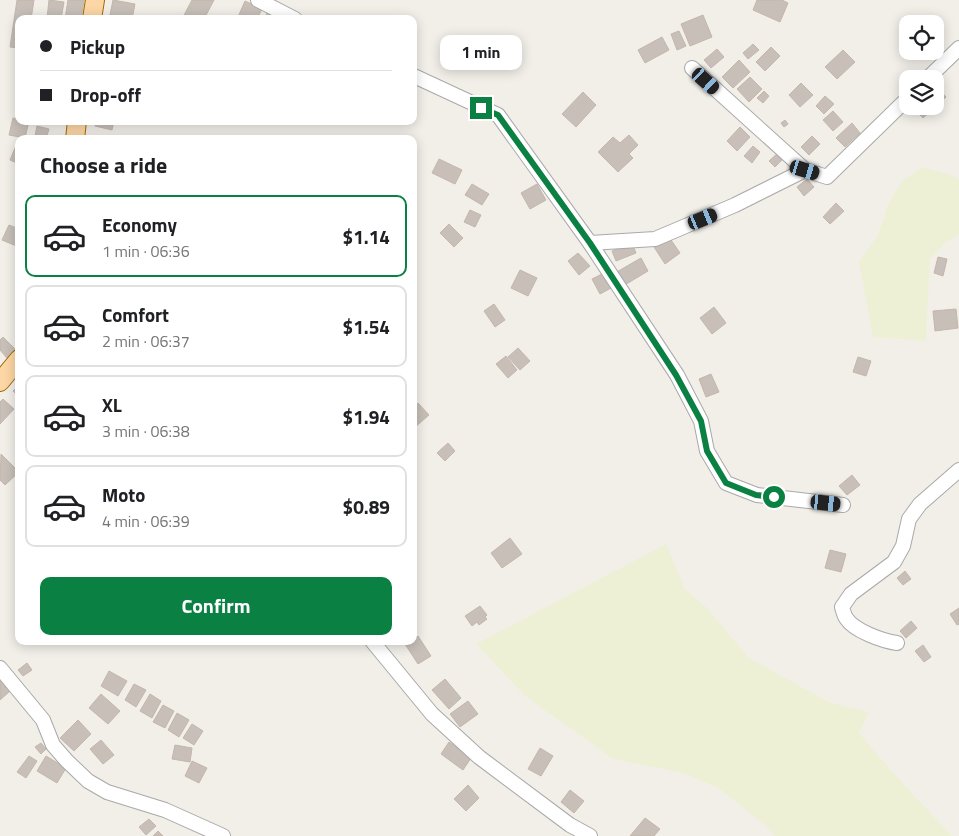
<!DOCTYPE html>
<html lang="en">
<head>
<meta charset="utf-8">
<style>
	body { margin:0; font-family:"Titillium Web",sans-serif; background:#f6f6f6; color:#202124; height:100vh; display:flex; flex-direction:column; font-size:19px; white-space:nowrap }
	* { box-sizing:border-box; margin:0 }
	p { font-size:16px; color:#757577 }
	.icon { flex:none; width:28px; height:28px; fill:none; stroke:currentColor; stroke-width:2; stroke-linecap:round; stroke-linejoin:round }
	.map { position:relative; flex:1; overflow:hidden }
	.panel { position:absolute; left:15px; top:135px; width:402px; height:510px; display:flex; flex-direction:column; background:#fff; border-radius:10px; box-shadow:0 2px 12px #0003 }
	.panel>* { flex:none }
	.banner { position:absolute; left:15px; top:15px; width:402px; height:110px; border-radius:10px; box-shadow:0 2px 12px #0003; display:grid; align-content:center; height:110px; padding:0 25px; background:#fff }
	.tools { position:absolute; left:899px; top:15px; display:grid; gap:10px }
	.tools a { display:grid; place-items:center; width:45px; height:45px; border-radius:10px; background:#fff; box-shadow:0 2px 12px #0003; font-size:25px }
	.end { position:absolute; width:22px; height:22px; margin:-11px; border:6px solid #0b8043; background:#fff; box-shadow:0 0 0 2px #fff }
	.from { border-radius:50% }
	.bubble { position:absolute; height:35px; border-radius:10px; background:#fff; box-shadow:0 2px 12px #0003; font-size:16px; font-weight:700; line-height:35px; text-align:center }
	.car { position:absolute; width:15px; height:30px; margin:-15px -8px; border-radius:6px; box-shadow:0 0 4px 1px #0007; background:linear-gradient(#222 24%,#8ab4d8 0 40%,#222 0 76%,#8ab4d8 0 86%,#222 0) }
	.banner b { display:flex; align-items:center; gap:18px; height:48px; font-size:19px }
	.banner b+b { border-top:1px solid #e0e0e0 }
	.banner i { width:12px; height:12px; background:#202124 }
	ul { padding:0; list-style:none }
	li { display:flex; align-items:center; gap:15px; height:82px; margin:0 10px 8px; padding:0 15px; border:2px solid #e0e0e0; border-radius:10px }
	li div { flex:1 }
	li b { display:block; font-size:19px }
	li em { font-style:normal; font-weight:700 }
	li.active { border-color:#0b8043 }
	li>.icon { width:45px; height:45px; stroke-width:1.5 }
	h2 { padding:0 25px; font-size:22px; line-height:60px }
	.cta { display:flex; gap:10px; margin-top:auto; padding:10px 25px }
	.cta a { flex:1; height:58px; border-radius:10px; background:#0b8043; color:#fff; font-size:20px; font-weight:700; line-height:58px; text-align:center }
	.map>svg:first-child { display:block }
	.farmland { fill:#eef0d5 }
	.building { fill:#c7bfb8; stroke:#c4b6ab }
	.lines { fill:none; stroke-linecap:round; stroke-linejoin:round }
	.minor-casing { stroke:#a9a9a9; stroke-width:16 }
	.major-casing { stroke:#a06b00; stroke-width:20 }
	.minor { stroke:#fff; stroke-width:14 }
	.major { stroke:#fcd6a4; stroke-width:18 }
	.route { stroke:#0b8043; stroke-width:6 }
</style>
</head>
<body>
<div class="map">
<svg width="959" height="836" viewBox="0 0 959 836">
	<rect width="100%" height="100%" fill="#f2efe9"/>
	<g class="farmland">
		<path d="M922 167 949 174 959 179V234L946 242 930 259 926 341 873 337 859 262 878 235 889 203 902 181Z"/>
		<path d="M666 544 685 589 707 608 749 658 831 703 869 712 859 733 895 775 952 836H775L766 826 720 789 683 773 613 759 525 696 476 644Z"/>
	</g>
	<g class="building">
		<path d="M17 0H34L31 19H19V48L10 47Z"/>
		<path d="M49 0 64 2 61 19H47Z"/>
		<path d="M68 0H84L81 19H65Z"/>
		<path d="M113 0 135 4 132 19 110 15Z"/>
		<path d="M192 0H214L204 19H182Z"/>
		<path d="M757 0H782L788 3 780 22 753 10Z"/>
		<path d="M245 1 262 9 257 19 238 17Z"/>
		<path d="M267 13 282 19H265Z"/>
		<path d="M703 15 712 37 690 46 681 24Z"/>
		<path d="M679 31 686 46 677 50 671 34Z"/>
		<path d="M662 37 669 50 645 63 638 50Z"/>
		<path d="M753 44 759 50 748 59 743 53Z"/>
		<path d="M771 47 780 56 765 71 756 62Z"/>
		<path d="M717 49 724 57 711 68 704 60Z"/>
		<path d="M843 50 855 62 837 79 825 67Z"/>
		<path d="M739 60 750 72 733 88 722 77Z"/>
		<path d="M750 77 762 89 749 102 737 89Z"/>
		<path d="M801 83 813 95 800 107 789 95Z"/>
		<path d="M935 85 946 97 923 118 912 106H935Z"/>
		<path d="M764 91 769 96 763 103 757 98Z"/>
		<path d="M583 92 596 105 576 127 562 114Z"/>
		<path d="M825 96 834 104 824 114 816 106Z"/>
		<path d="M833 111 843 122 833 131 823 120Z"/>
		<path d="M13 118 19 119V121H29L25 138 9 135Z"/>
		<path d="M785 120 788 124 784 127 781 123Z"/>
		<path d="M96 121H114L112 130 95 126Z"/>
		<path d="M852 123 860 133 845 147 836 138Z"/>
		<path d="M37 126 49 129 46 139 35 136Z"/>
		<path d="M740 127 750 137 737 151 727 141Z"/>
		<path d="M629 135 638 145 629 154 633 158 618 172 598 152 613 137 620 143Z"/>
		<path d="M812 136 820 144 809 155 801 147Z"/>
		<path d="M753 146 760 152 752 163 744 156Z"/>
		<path d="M15 148 19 149V164L10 160Z"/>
		<path d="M779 152 784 158 775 167 769 161Z"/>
		<path d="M439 159 462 170 455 184 432 173Z"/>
		<path d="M807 179 814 187 804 196 797 187Z"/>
		<path d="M472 184 489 194 482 205 465 195Z"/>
		<path d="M537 184 546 200 530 209 521 193Z"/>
		<path d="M836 203 844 211 830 224 823 217Z"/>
		<path d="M470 210 481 215 475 227 464 222Z"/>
		<path d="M449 224 463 238 454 247 440 233Z"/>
		<path d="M9 225 19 229V247L2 240Z"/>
		<path d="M669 237 680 253 665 264 654 247Z"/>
		<path d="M632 243 636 253 616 261 612 251Z"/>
		<path d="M578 253 590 266 579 275 568 261Z"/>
		<path d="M938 257 947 259 943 276 934 273Z"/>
		<path d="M641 258 648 271 623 286 615 273Z"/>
		<path d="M520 270 537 278 528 296 511 288Z"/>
		<path d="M604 273 611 288 600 294 592 279Z"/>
		<path d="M494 304 505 320 495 327 484 311Z"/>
		<path d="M714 307 726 323 712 334 700 318Z"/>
		<path d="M956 309 958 328 935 331 933 311Z"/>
		<path d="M3 337 16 350 7 358 0 350V340Z"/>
		<path d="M518 348 530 361 520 370 508 357Z"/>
		<path d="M506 356 517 370 508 378 496 364Z"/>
		<path d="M858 357 871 361 866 376 853 372Z"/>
		<path d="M711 374 719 392 706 397 699 379Z"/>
		<path d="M19 385V397L13 391Z"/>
		<path d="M3 399 14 409 0 424V402Z"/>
		<path d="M418 403 429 415 414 428V407Z"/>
		<path d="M448 443 455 451 445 461 437 453Z"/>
		<path d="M1 454 19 472 5 485 0 480Z"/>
		<path d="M852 475 860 485 847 495 839 486Z"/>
		<path d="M510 538 522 554 502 568 491 553Z"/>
		<path d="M830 550 846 554 841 572 825 568Z"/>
		<path d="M905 571 911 579 903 585 897 578Z"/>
		<path d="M480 606 487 615 485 617 487 619 479 625 477 622 472 626 465 616Z"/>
		<path d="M959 608V624L957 625 950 614Z"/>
		<path d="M911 621 917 628 906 638 900 631Z"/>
		<path d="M418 636 431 656 418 664 405 644 410 641H414V639Z"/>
		<path d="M923 645 931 657 924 662 915 651Z"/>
		<path d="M27 663 32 670 23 676 18 670Z"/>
		<path d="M109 671 127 681 118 696 101 686Z"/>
		<path d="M445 679 461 698 449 709 432 690Z"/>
		<path d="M0 681 9 692 0 700Z"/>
		<path d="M134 684 146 690 136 707 125 700Z"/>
		<path d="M101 694 120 711 108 724 89 708Z"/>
		<path d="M150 694 161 701 152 718 140 711Z"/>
		<path d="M468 701 478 714 460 727 450 714Z"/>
		<path d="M163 705 174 711 165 728 153 722Z"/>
		<path d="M177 713 189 720 179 737 168 730Z"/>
		<path d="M78 720 91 734 74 751 60 738Z"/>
		<path d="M192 724 203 731 194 745 183 738Z"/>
		<path d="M101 740 114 755 103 764 90 749Z"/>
		<path d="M449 742 471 758 463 770 441 754Z"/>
		<path d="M41 743 46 749 41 754 35 747Z"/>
		<path d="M175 745 192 748 190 762 172 759Z"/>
		<path d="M540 748 553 756 541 776 528 769Z"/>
		<path d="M29 756 37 761 26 778 17 772Z"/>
		<path d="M46 756 66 768 57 783 37 771Z"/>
		<path d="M192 761 207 768 199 783 185 776Z"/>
		<path d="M468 785 479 798 466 811 454 799Z"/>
		<path d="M570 790 584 801 574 813 561 802Z"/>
		<path d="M645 818 660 829 654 836H630Z"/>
		<path d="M149 819 156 826 146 835 139 827Z"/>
		<path d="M158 831 163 836H153Z"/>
	</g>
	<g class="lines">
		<g class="minor-casing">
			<g id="minor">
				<path d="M258 0 295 19"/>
				<path d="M692 68 805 170 827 177 908 98"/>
				<path d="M414 76 498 115 590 243 655 239 735 205 805 170"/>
				<path d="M927 79 959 48"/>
				<path d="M590 243 677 375 701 421 707 451 726 483 757 495 843 505"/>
				<path d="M372 641 432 714 479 757 570 825 590 836"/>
				<path d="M897 643C883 641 854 631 846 618 844 615 843 610 842 607L851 594 894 562 903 546 909 519 920 504 959 470"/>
				<path d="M0 668 43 720 53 745 67 761 88 781 107 792 165 810 223 836"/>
			</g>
		</g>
		<g class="major-casing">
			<g id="major">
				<path d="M92 19 95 0"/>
				<path d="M75 139 77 121"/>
				<path d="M0 382 19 359"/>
			</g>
		</g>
		<use href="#minor" class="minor"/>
		<use href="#major" class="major"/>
	</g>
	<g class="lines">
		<path class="route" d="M481 108 498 115 590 243 676 375 701 421 707 451 726 483 756 495 774 497"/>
	</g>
</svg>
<div class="tools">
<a><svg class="icon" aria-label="locate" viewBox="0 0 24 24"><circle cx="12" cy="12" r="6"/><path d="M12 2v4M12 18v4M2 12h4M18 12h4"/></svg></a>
<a><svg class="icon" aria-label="layers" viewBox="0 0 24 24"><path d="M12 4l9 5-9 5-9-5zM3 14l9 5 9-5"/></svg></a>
</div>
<i class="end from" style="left:774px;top:497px"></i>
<i class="end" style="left:481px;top:108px"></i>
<div class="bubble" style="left:440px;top:35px;width:82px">1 min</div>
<i class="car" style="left:706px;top:81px;rotate:132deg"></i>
<i class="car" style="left:805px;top:170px;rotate:107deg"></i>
<i class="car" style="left:703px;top:219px;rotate:68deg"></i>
<i class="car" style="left:826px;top:503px;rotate:96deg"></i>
<div class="banner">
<b><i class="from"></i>Pickup</b>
<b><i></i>Drop-off</b>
</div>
<section class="panel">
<h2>Choose a ride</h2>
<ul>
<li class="active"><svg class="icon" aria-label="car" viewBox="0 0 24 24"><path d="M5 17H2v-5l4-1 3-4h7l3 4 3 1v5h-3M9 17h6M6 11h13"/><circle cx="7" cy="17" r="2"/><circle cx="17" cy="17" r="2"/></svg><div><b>Economy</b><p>1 min · 06:36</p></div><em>$1.14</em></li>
<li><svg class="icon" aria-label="car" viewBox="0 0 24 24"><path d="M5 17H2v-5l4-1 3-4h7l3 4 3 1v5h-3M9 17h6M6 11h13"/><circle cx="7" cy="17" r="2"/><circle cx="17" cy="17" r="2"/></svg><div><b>Comfort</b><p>2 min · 06:37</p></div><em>$1.54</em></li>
<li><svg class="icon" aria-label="car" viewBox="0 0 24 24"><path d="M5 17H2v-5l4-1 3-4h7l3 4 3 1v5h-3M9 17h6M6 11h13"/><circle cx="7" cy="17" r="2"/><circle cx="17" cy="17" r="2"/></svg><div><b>XL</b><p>3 min · 06:38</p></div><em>$1.94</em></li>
<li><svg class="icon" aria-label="car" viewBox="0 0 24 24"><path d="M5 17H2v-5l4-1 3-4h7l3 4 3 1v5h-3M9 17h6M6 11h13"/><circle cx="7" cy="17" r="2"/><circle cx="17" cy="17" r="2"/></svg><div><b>Moto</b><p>4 min · 06:39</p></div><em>$0.89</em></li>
</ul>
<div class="cta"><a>Confirm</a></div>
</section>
</div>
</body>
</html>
